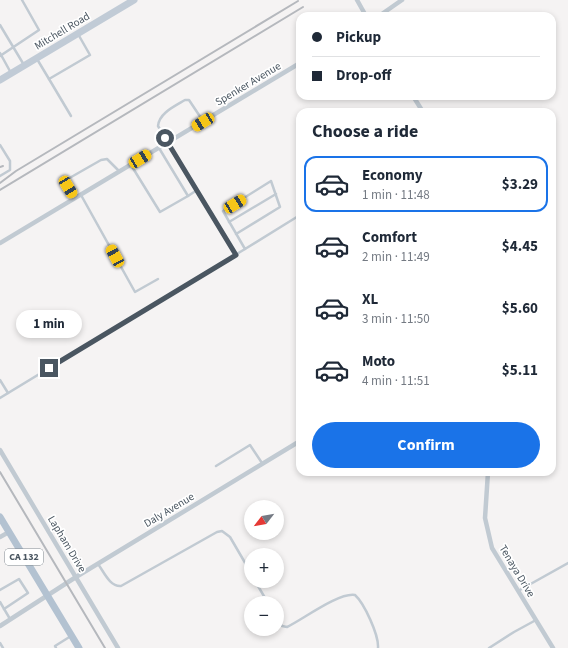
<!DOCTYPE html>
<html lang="en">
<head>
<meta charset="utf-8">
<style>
	body { margin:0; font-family:"Source Sans 3",sans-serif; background:#f6f6f7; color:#1f2937; height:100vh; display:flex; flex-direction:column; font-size:15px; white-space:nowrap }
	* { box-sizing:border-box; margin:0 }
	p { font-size:13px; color:#747a83 }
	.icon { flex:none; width:22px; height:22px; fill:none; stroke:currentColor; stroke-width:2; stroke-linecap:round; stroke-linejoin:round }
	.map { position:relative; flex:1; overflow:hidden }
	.sheet { position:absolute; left:296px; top:108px; width:260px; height:368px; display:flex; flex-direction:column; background:#fff; border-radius:12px; box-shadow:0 2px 6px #0003 }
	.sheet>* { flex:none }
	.hud { position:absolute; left:296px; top:12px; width:260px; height:88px; border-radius:12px; box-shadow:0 2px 6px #0003; display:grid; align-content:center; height:88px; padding:0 16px; background:#fff }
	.needle { width:26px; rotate:239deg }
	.buttons { position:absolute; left:244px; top:500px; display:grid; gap:8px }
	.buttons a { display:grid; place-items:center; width:40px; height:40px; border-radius:50%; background:#fff; box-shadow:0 2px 6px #0003; font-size:20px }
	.end { position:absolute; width:18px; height:18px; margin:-9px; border:5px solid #4a5661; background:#fff; box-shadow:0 0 0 2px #fff }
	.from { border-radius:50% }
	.bubble { position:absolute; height:28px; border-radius:14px; background:#fff; box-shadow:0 2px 6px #0003; font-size:13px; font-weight:700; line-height:28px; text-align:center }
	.car { position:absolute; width:12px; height:24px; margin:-12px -6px; border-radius:5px; box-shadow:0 0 3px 1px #0007; background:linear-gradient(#f5c518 24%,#345 0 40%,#f5c518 0 76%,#345 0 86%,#f5c518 0) }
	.hud b { display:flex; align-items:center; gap:14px; height:38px; font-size:15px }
	.hud b+b { border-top:1px solid #e0e1e3 }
	.hud i { width:10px; height:10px; background:#1f2937 }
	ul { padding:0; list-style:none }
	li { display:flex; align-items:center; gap:12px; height:56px; margin:0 8px 6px; padding:0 8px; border:2px solid transparent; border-radius:12px }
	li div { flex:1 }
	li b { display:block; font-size:15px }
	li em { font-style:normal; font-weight:700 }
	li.current { border-color:#1a73e8 }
	li>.icon { width:36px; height:36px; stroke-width:1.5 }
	h2 { padding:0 16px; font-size:18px; line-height:48px }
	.cta { display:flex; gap:8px; margin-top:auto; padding:8px 16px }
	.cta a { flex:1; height:46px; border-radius:24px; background:#1a73e8; color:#fff; font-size:16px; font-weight:700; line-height:46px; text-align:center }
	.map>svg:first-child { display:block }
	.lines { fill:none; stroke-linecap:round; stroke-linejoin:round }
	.service { stroke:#c1cad2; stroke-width:2.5 }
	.minor { stroke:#c1cad2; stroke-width:4.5 }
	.secondary { stroke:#c1cbd6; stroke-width:7 }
	.primary { stroke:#b3c2d1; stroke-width:7 }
	.rail { stroke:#b5b8bd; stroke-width:2 }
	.route { stroke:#4a5661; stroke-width:5 }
	.labels { text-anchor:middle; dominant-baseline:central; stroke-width:3.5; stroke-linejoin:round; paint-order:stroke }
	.shield { fill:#fff; stroke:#808990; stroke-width:1 }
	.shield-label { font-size:10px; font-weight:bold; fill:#4a5661 }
	.street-label { font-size:11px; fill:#4a5661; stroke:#fff }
</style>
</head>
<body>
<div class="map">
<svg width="568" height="648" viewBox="0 0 568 648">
	<rect width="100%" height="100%" fill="#f5f3f3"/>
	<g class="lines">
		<g class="service">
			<path d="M0 25 24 65"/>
			<path d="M0 53 11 73"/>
			<path d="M0 56 39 30 22 0"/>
			<path d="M37 59 49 79 90 55 78 34"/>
			<path d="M49 79 71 116"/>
			<path d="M203 121 189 100H185C175 106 159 113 158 126L236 255"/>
			<path d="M0 145 10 161V170L0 176"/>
			<path d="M131 165 160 212 188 196 159 148"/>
			<path d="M81 195 135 292 158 279"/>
			<path d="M188 196 197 190"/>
			<path d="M75 198 68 187 66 180 101 160 107 159 119 171"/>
			<path d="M229 222 276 194"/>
			<path d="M236 234 280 207 271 181 223 211 245 249 300 215"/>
			<path d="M0 380 8 393"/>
			<path d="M0 398 245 249"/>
			<path d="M216 466 250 445 262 463"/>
			<path d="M98 564C104 572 110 587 121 586L217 532 222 531 230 537 251 573"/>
			<path d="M255 581 268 603"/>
			<path d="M0 590 19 579 28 593 4 609"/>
			<path d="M518 591 568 563"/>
			<path d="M0 602 10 619"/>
			<path d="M277 619 282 626 287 627C302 620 339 592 355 595 364 603 379 635 378 648"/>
			<path d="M0 643 3 648"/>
			<path d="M56 648 55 646 71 636"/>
			<path d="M489 648 514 632 536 620"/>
		</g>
		<g class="minor">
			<path d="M357 0 366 16"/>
			<path d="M379 16 402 0"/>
			<path d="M413 96 423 112"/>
			<path d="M0 243 300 63"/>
			<path d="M0 450 118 648"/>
			<path d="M488 472 485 518 492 548 553 648"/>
			<path d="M0 537 9 532"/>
			<path d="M0 626 76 577 300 441"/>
		</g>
		<path class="secondary" d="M0 80 134 0"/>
		<path class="primary" d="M0 517 79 648"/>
		<g class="rail">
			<path d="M0 167 3 166"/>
			<path d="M0 183 16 171 298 1"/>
			<path d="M0 190 303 7"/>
			<path d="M0 472 105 648"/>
		</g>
	</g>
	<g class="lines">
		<path class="route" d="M49 368 236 255 165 138"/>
	</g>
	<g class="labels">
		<rect class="shield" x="5" y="549" width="38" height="16" rx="3"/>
		<g class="shield-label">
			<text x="24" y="557">CA 132</text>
		</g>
		<g class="street-label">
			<text transform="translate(62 31) rotate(-31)">Mitchell Road</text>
			<text transform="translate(248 84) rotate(-31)">Spenker Avenue</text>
			<text transform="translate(169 510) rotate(-31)">Daly Avenue</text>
			<text transform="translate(67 544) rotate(59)">Lapham Drive</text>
			<text transform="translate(517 571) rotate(59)">Tenaya Drive</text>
		</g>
	</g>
</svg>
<div class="buttons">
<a><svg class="needle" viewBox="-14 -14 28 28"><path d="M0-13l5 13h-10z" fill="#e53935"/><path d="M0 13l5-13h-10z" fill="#747a83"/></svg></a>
<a>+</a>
<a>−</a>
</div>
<i class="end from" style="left:165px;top:138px"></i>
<i class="end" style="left:49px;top:368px"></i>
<div class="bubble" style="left:16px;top:310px;width:66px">1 min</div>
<i class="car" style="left:203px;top:122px;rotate:239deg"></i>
<i class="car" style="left:140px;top:159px;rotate:59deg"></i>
<i class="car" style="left:68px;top:187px;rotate:149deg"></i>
<i class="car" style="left:235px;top:204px;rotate:58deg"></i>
<i class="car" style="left:115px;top:256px;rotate:331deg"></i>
<div class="hud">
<b><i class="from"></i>Pickup</b>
<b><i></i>Drop-off</b>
</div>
<section class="sheet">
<h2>Choose a ride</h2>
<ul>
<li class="current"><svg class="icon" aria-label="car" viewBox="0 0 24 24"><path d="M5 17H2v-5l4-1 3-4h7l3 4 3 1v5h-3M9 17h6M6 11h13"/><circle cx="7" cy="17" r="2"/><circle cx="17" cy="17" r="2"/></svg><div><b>Economy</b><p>1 min · 11:48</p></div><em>$3.29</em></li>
<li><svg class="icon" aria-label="car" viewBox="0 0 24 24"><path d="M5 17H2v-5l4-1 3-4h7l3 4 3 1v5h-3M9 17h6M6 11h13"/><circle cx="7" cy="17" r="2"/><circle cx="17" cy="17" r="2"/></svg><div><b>Comfort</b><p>2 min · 11:49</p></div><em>$4.45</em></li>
<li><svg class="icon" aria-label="car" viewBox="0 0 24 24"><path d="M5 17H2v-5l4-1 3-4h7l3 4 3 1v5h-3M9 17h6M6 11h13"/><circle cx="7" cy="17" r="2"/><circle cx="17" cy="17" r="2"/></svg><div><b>XL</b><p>3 min · 11:50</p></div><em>$5.60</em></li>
<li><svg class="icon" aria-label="car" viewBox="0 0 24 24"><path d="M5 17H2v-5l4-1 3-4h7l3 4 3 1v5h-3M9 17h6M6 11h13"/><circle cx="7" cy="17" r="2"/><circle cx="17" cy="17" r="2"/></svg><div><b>Moto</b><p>4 min · 11:51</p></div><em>$5.11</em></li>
</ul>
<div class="cta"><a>Confirm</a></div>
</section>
</div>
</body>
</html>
